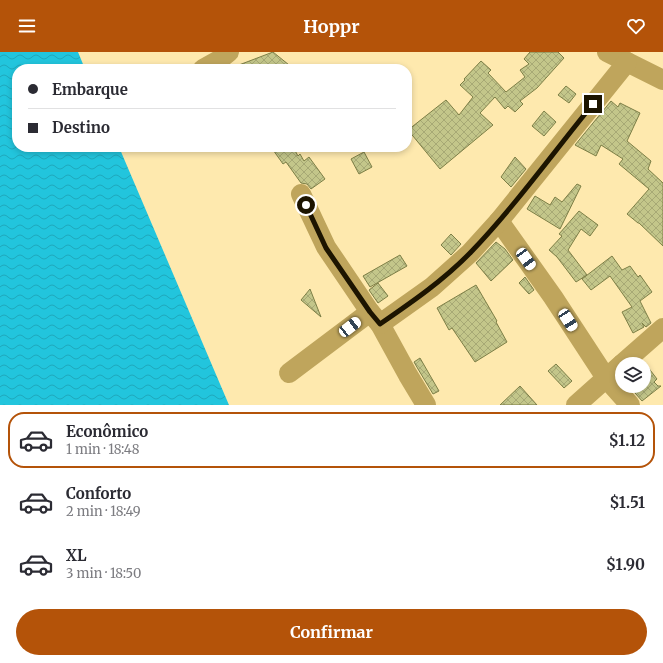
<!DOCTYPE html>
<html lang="pt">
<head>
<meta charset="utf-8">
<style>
	body { margin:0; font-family:Merriweather,serif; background:#f2f2f3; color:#2b2b33; height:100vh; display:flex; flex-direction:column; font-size:15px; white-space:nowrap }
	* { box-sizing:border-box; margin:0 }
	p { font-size:13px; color:#7c7c81 }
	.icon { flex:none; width:22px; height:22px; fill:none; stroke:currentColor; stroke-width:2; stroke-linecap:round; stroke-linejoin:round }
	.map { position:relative; height:353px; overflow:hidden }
	.side { display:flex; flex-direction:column; background:#fff; flex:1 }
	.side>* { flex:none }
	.hud { position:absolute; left:12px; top:12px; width:400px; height:88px; border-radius:16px; box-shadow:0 2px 6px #0003; display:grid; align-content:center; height:88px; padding:0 16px; background:#fff }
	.controls { position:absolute; left:615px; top:305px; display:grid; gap:8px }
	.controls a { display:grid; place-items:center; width:36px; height:36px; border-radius:50%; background:#fff; box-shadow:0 2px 6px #0003; font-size:20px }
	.end { position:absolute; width:18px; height:18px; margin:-9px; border:5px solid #1c1400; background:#fff; box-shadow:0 0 0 2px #fff }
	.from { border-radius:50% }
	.car { position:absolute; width:12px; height:24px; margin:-12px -6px; border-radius:5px; box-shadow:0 0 3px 1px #0007; background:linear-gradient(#fff 24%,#345 0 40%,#fff 0 76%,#345 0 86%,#fff 0) }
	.hud b { display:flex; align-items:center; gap:14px; height:38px; font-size:15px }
	.hud b+b { border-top:1px solid #e1e1e2 }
	.hud i { width:10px; height:10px; background:#2b2b33 }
	ul { padding:7px 0 0; list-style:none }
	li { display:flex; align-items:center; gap:12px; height:56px; margin:0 8px 6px; padding:0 8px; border:2px solid transparent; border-radius:16px }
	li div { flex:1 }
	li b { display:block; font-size:15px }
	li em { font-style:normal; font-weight:700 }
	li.on { border-color:#b45309 }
	li>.icon { width:36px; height:36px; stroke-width:1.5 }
	.cta { display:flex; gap:8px; margin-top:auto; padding:8px 16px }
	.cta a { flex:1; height:46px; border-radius:24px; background:#b45309; color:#fff; font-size:16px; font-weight:700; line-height:46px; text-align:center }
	header { display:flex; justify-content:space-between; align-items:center; height:52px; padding:0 16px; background:#b45309; color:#fff; font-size:18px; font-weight:700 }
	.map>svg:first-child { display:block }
	.water { fill:url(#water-waves) }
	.building { fill:url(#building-cross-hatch); stroke:#7d7f46 }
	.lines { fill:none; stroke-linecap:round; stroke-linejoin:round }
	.minor { stroke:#bfa55c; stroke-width:20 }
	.route { stroke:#1c1400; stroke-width:5 }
</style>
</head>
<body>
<header><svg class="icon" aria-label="menu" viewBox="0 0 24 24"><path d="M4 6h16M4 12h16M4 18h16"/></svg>Hoppr<svg class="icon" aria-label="heart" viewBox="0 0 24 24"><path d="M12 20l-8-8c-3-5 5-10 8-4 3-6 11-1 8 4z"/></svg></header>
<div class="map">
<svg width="663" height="353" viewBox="0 0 663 353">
	<defs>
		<pattern id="water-waves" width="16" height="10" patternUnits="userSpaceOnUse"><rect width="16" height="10" fill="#22c5dd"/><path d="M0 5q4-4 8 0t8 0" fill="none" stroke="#1ea8bc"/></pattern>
		<pattern id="building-cross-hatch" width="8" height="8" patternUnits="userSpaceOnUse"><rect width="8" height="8" fill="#c3c68a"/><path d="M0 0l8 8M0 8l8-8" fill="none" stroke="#a7a975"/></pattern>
	</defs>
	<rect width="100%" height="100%" fill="#fee9ae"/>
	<path class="water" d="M0 0H78L85 17H17V95H119L229 353H0Z"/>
	<g class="building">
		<path d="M273 0 294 17H231V16Z"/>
		<path d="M530 0H558L564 6 537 36 520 49 523 52 515 60 508 54 505 57 495 45 480 61 493 73 440 117 408 78 446 48 459 63 473 45 460 33 465 28 464 27 481 9 491 18 488 21 506 40 525 25 520 18 529 12 524 7Z"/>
		<path d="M566 34 576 42 569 51 558 43Z"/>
		<path d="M611 49 618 55 620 51 640 61 627 89 651 109 648 117 663 131V194L639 171H638L627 162 649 137 619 112 623 107 601 93 596 104 575 93Z"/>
		<path d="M544 59 556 70 544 84 532 74Z"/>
		<path d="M271 95H293L298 104 300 102 304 109 309 105 325 127 311 137 307 132 301 131 286 110 283 112Z"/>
		<path d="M364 100 372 115 359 122 351 107Z"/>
		<path d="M515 105 526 117 511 135 501 125Z"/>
		<path d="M577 132 581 134 560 177 527 157 535 144 550 153 555 145 562 150Z"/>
		<path d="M579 159 598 173 590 184 581 177 568 198 587 223 576 230 557 205 549 198 562 184 559 182Z"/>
		<path d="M451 182 461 192 451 203 441 193Z"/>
		<path d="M496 190 505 197 513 208 491 229 476 211Z"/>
		<path d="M400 203 407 214 370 235 363 224Z"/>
		<path d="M612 204 622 218 630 214 638 225 640 223 652 240 640 249 651 271 646 275 642 271 644 275 633 281 622 260 632 255 610 224 591 238 582 227Z"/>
		<path d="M525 225 534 238 529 242 519 231Z"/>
		<path d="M378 231 388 244 378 251 369 238Z"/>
		<path d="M476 233 497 269 496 270 507 290 475 310 452 276 449 278 437 256Z"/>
		<path d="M310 237 321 265 301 248Z"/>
		<path d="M420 306 439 339 433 342 418 317 414 310Z"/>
		<path d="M644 310 657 327 654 330 658 334H661L642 349 629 334H644Z"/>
		<path d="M556 312 572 329 564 336 548 319Z"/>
		<path d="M520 334 537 353H500Z"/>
	</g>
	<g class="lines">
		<g class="minor">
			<path d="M607 0 663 28"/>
			<path d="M203 17 219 8 229 0"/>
			<path d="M301 142 326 195 370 260 380 272 408 323 426 353"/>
			<path d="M499 169 553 245 606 326 630 353"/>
			<path d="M380 272 432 235 470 201 499 169 627 10"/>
			<path d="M622 312 663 276"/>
			<path d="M289 321 370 260"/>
			<path d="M576 353 622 312"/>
		</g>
	</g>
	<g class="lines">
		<path class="route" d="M306 153 326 196 370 260 380 272C412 250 444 228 471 200 515 154 553 101 593 52"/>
	</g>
</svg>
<div class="controls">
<a><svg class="icon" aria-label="layers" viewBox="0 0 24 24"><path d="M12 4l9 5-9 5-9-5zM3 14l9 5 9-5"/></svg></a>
</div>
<i class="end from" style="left:306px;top:153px"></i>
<i class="end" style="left:593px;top:52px"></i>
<i class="car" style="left:526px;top:207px;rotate:144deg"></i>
<i class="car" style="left:568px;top:268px;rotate:147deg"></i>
<i class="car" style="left:350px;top:275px;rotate:52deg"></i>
<div class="hud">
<b><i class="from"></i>Embarque</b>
<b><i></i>Destino</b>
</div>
</div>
<section class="side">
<ul>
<li class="on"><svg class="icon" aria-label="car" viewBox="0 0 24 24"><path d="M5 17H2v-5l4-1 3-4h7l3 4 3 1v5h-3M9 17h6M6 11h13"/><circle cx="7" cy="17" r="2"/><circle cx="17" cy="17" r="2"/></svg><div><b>Econômico</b><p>1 min · 18:48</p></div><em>$1.12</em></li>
<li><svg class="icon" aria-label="car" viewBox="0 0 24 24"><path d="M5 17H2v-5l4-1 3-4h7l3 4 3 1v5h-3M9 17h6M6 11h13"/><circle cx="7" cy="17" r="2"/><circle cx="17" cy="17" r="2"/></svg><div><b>Conforto</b><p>2 min · 18:49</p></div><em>$1.51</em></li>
<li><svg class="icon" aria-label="car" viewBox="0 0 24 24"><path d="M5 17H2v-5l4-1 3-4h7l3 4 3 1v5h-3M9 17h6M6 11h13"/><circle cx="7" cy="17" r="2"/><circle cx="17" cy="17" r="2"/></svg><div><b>XL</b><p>3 min · 18:50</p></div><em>$1.90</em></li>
</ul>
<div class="cta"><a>Confirmar</a></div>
</section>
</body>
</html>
